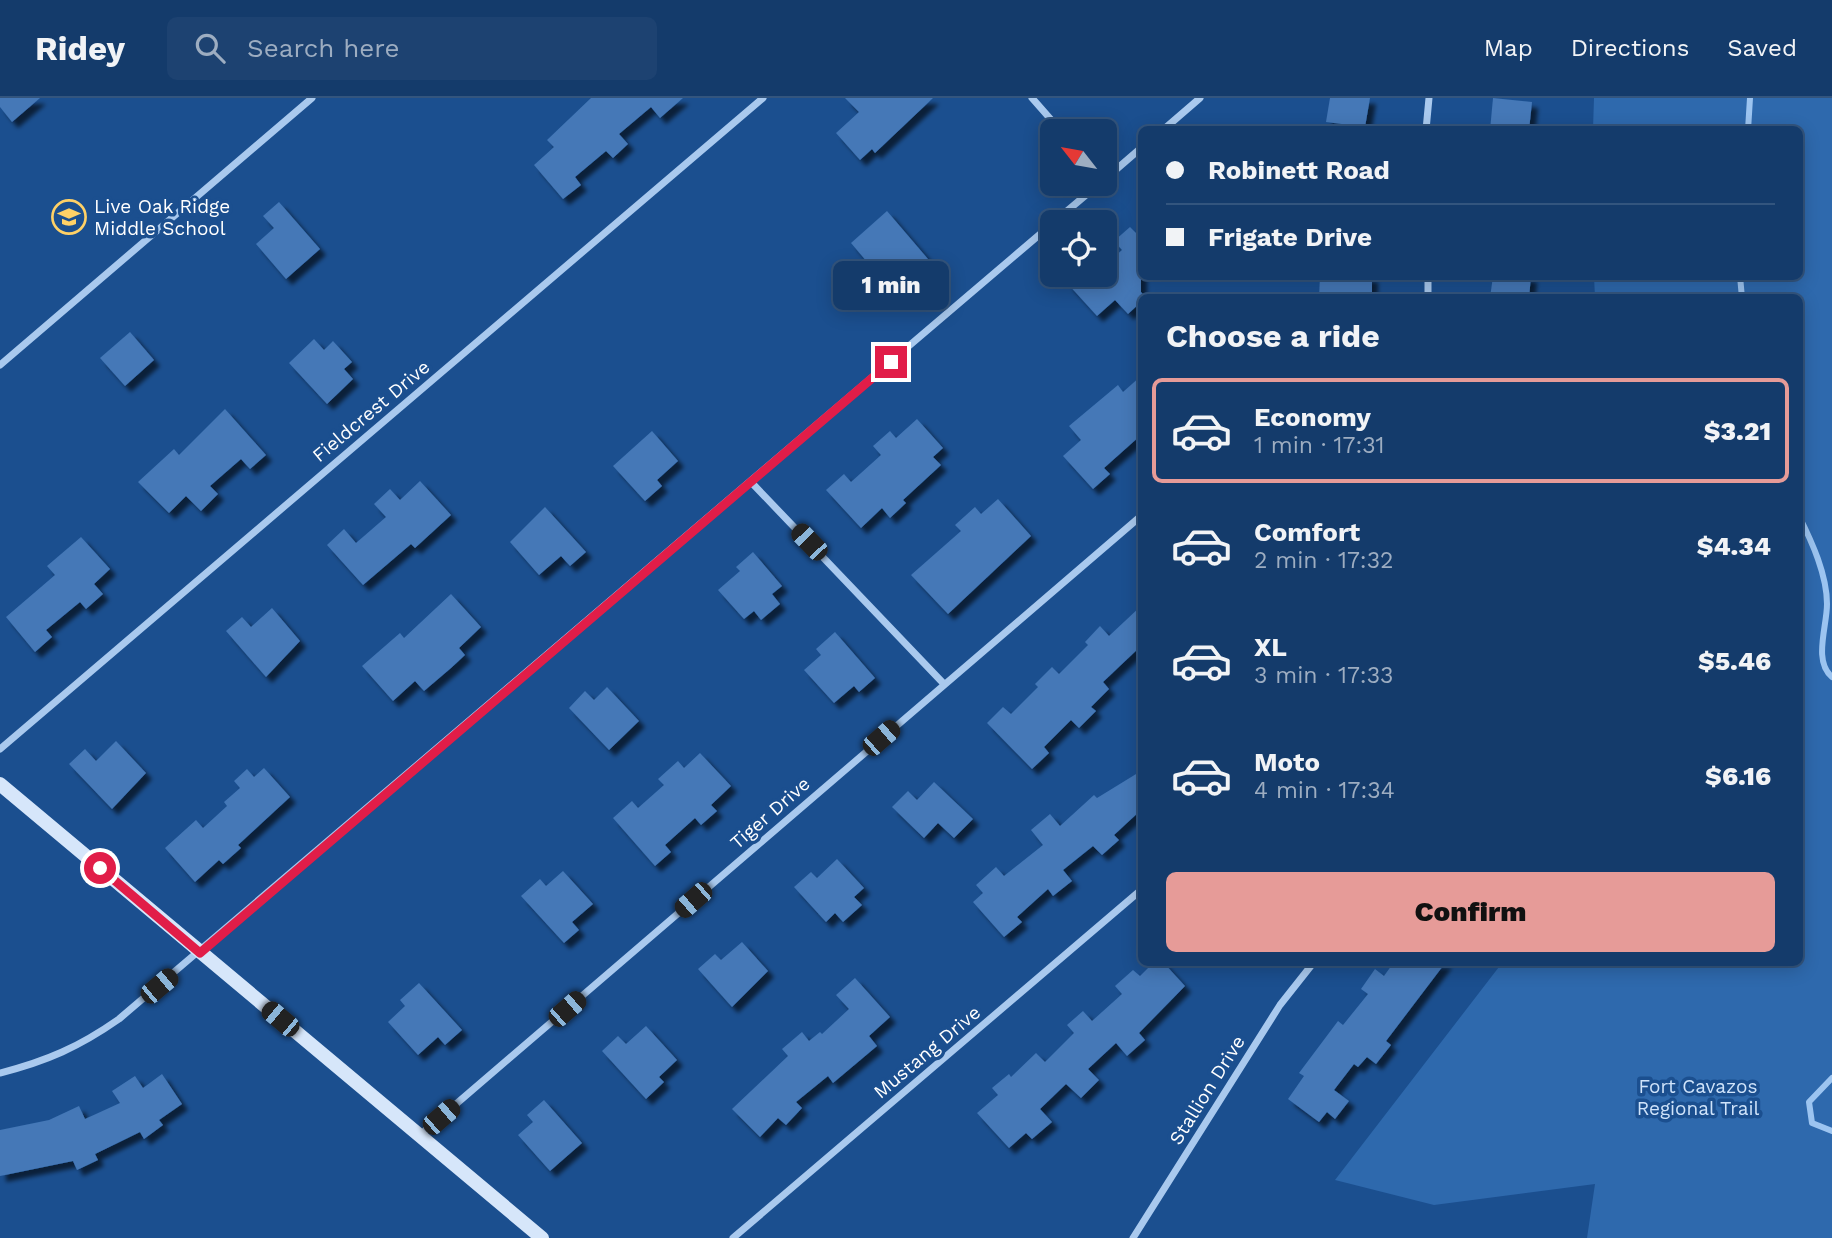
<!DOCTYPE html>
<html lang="en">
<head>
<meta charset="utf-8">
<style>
	body { margin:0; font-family:"Work Sans",sans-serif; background:#1d4271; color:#f1f3f6; height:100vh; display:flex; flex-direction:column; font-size:26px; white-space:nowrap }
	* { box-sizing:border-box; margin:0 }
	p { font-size:23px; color:#9dadc1 }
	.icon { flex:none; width:38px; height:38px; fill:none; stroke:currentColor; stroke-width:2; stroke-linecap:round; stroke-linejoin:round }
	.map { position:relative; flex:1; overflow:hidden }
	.details { position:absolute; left:1138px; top:196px; width:665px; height:672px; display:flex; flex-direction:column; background:#143b6b; border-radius:10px; box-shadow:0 4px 18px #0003,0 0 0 2px #33557e }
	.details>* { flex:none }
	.top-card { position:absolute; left:1138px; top:28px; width:665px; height:154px; border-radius:10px; box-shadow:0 4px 18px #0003,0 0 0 2px #33557e; display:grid; align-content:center; height:154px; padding:0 28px; background:#143b6b }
	.needle { width:46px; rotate:301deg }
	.tools { position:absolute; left:1040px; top:21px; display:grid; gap:14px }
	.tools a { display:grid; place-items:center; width:77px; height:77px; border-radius:10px; background:#143b6b; box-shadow:0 4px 18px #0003,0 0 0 2px #33557e; font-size:35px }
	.end { position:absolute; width:32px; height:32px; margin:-16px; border:9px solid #e11d48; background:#fff; box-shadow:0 0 0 4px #fff }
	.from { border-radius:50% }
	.bubble { position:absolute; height:49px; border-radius:10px; background:#143b6b; box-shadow:0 4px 18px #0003,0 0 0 2px #33557e; font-size:23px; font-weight:800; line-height:49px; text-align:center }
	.car { position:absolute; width:21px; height:42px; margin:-21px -10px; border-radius:9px; box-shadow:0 0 5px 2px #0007; background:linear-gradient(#222 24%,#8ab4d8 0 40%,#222 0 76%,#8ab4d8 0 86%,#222 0) }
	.top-card b { display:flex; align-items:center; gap:24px; height:66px; font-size:26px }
	.top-card b+b { border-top:2px solid #33557e }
	.top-card i { width:18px; height:18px; background:#f1f3f6 }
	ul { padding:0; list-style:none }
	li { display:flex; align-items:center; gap:21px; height:105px; margin:0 14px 10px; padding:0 14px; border:4px solid transparent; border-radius:10px }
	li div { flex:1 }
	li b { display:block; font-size:26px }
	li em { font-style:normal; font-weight:800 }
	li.on { border-color:#e69b98 }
	li>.icon { width:63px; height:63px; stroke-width:1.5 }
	h2 { padding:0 28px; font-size:32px; line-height:84px }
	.cta { display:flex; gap:14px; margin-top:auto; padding:14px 28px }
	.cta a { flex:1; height:80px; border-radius:10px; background:#e69b98; color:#111; font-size:28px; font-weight:800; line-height:80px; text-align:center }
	header { display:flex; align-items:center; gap:42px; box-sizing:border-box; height:98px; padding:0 35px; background:#143b6b; border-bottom:2px solid #33557e }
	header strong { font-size:33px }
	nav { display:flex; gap:38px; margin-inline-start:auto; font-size:24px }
	.search { width:490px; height:63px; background:#1d4271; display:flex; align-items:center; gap:18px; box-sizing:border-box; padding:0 24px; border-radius:10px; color:#9dadc1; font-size:26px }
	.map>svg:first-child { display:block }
	.green { fill:#2e69ad }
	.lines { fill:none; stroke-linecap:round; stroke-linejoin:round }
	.stream { stroke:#9cc4f0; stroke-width:6 }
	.building { fill:#4478b7; filter:url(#shadow) }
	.street { stroke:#a9c9ee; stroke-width:7 }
	.secondary { stroke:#d6e6fa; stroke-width:14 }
	.route { stroke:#e11d48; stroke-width:9 }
	.labels { text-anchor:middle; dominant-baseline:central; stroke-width:7; stroke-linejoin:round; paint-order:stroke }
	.poi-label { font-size:19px; fill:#fff; stroke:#1b4f8f; text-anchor:start }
	.street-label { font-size:19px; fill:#fff; stroke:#1b4f8f }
	.park-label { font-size:19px; fill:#cfe3fa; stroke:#1b4f8f }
</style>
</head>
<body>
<header>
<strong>Ridey</strong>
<div class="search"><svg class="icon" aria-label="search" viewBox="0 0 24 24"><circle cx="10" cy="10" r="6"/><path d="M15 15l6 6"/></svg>Search here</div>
<nav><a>Map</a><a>Directions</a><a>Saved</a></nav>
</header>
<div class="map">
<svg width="1832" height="1140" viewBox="0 0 1832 1140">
	<defs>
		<filter id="shadow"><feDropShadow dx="6" dy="6" stdDeviation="2" flood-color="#0009"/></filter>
	</defs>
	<rect width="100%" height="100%" fill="#1b4f8f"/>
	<path class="green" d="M1594 0H1832V1140H1587L1595 1086 1434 1107 1335 1082 1502 865 1799 864V200L1595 199 1594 179 1799 178V32L1593 31Z"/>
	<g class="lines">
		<g class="stream">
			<path d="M1748 32 1750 0"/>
			<path d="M1740 178 1742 200"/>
			<path d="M1799 418C1812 444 1827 477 1827 506 1827 529 1813 563 1832 579"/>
			<path d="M1832 980 1809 1004 1812 1025 1832 1033"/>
		</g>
	</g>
	<g class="building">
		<path d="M0 0H40L12 24 0 9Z"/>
		<path d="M591 0H683L660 20 651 9 619 36 628 46 613 60 606 53 575 79 581 87 563 101 534 67 554 49 547 42Z"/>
		<path d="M845 0H933L875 55 872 51 860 62 836 35 859 14Z"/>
		<path d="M1330 0H1370L1365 29 1326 24Z"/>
		<path d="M1493 0 1532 4 1529 32H1490Z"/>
		<path d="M279 104 320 151 286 181 256 146 274 130 263 118Z"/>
		<path d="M887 113 928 161 911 175 898 161 879 178 851 145Z"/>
		<path d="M1130 129 1138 137 1141 135V194L1146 200H1141V204L1128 216 1115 202 1097 218 1067 185 1077 177H1104V168L1122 152 1114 143Z"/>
		<path d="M1320 178H1372V200H1319Z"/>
		<path d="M1493 178H1531L1529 200H1490Z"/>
		<path d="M130 234 154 262 125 288 100 260Z"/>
		<path d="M314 241 324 252 333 243 352 264 344 271 353 281 327 306 289 265Z"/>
		<path d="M1141 278V337L1104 370 1110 376 1093 391 1063 358 1081 342 1069 328 1118 287 1123 294Z"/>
		<path d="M225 311 266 357 250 371 241 361 210 388 218 396 201 413 186 398 169 415 138 384 174 351 179 357Z"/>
		<path d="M917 321 943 350 933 359 941 367 903 402 906 405 890 420 882 410 861 430 826 392 844 376 851 384 881 357 873 348 890 333 896 340Z"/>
		<path d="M652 333 678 363 657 382 662 388 645 403 613 368Z"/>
		<path d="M420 383 451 417 415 450 411 446 363 487 327 447 344 431 356 445 386 419 374 406 390 391 400 402Z"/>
		<path d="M998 401 1031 438 948 516 911 477 961 433 955 427 975 409 981 416Z"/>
		<path d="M545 409 586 454 570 468 561 458 539 477 510 444Z"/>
		<path d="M81 439 110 471 94 486 103 496 86 511 80 504 46 532 52 539 35 554 6 519 55 477 47 468Z"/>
		<path d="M753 454 782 488 772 496 780 506 761 522 754 513 744 521 718 492 740 473 736 469Z"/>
		<path d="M451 496 481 529 459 550 465 557 451 570 424 593 415 583 393 603 362 568 400 535 404 540Z"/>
		<path d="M1141 508V548L1103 584 1109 591 1091 609 1096 613 1079 630 1071 622 1044 649 1049 655 1032 671 987 625 1003 609 1011 616 1038 589 1035 586 1052 569 1059 576 1088 547 1085 544 1100 528 1109 538Z"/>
		<path d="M272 510 300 543 266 579 226 533 242 519 251 529Z"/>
		<path d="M835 534 875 580 859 594 854 588 834 605 804 572 821 557 816 551Z"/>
		<path d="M607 589 639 623 609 652 569 610 585 593 594 602Z"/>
		<path d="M116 643 146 675 112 711 69 666 85 651 96 663Z"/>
		<path d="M700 655 731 688 711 707 717 713 701 727 695 720 665 747 671 754 655 768 613 720 632 703 638 710 664 687 658 681 678 663 684 670Z"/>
		<path d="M264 670 290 699 238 747 241 750 223 766 219 762 195 784 165 750 196 722 203 730 227 708 224 704 240 690 234 683 247 671 254 679Z"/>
		<path d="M1141 673V712L1114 737 1119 742 1102 757 1093 748 1063 772 1072 783 1053 798 1048 791 1017 819 1022 824 1004 839 973 804 983 795 976 787 996 769 1004 778 1043 747 1031 732 1050 716 1060 728 1094 697 1097 700Z"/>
		<path d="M934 684 973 721 954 740 938 725 924 740 892 709 908 693 917 702Z"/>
		<path d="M837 761 864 790 854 799 862 807 843 824 835 815 826 824 794 789 811 774 817 780Z"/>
		<path d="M563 773 593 806 572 824 579 832 564 845 521 798 540 781 546 788Z"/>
		<path d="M742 844 768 873 732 909 698 871 715 856 721 862Z"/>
		<path d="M1154 864H1163L1185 888 1139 935 1145 942 1127 958 1116 945 1088 971 1099 982 1081 1000 1066 986 1040 1011 1052 1024 1032 1041 1026 1035 1009 1050 977 1015 998 997 992 990 1009 976 1011 979 1036 955 1045 964 1074 935 1067 927 1083 913 1092 923 1122 896 1115 888 1133 872 1140 878Z"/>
		<path d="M1394 864H1446L1386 943 1391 947 1376 966 1367 959 1358 969 1354 966 1334 992 1349 1003 1335 1021 1327 1014 1319 1024 1288 1001 1304 978 1299 975 1338 923 1343 927 1368 896 1361 891 1375 871 1384 878Z"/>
		<path d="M855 880 890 919 869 938 877 948 833 985 828 978 796 1004 802 1010 786 1027 778 1020 760 1039 732 1011 788 958 782 951 802 934 809 943 820 934 822 936 849 911 836 897Z"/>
		<path d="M419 885 462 932 445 947 438 939 418 957 388 924 405 908 400 902Z"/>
		<path d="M646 928 677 962 659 979 664 984 646 1001 602 953 618 938 626 946Z"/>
		<path d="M162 976 182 1006 159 1022 163 1027 144 1041 140 1034 95 1056 98 1062 77 1072 73 1063 0 1078V1032L49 1022 79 1008 85 1021 120 1005 112 993 135 978 143 990Z"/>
		<path d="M544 1002 582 1045 550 1073 518 1037 533 1024 527 1017Z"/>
	</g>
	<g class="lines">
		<g class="street">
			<path d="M1032 0 1061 33"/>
			<path d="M1163 32 1200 0"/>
			<path d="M1426 32 1429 0"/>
			<path d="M1104 82 1141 50"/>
			<path d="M1054 124 1099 86"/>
			<path d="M1428 178V200"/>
			<path d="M0 267 312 0"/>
			<path d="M751 384 944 586"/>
			<path d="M0 651 763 0"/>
			<path d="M0 975C47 963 79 949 119 921L1052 126"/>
			<path d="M420 1037 1141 418"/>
			<path d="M733 1140 1141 792"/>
			<path d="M1133 1140 1280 907 1314 864"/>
		</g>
		<path class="secondary" d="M0 686 542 1140"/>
	</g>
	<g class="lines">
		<path class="route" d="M100 770 200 855 891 264"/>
	</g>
	<defs>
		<g id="school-ring" transform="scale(1.75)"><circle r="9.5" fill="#1b4f8f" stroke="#ffd166" stroke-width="1.5"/><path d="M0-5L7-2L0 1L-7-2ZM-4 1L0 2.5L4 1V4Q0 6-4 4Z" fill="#ffd166"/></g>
	</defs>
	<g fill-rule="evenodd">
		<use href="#school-ring" x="69" y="119"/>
	</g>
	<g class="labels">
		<g class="poi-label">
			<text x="94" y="108">Live Oak Ridge<tspan x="94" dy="22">Middle School</tspan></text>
		</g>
		<g class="street-label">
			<text transform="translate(371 313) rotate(-40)">Fieldcrest Drive</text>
			<text transform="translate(770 715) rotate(-41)">Tiger Drive</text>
			<text transform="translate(927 954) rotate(-40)">Mustang Drive</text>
			<text transform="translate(1207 992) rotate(-58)">Stallion Drive</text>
		</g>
		<g class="park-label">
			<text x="1698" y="988">Fort Cavazos<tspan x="1698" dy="22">Regional Trail</tspan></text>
		</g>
	</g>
</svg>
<div class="tools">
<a><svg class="needle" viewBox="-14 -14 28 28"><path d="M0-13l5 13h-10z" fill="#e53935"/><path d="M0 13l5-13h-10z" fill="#9dadc1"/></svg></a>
<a><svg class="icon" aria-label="locate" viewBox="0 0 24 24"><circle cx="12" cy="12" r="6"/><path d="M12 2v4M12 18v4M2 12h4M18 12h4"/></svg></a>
</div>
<i class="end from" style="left:100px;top:770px"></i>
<i class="end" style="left:891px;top:264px"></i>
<div class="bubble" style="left:833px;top:163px;width:116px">1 min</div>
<i class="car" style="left:809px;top:444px;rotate:316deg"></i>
<i class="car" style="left:881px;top:640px;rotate:49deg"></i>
<i class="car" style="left:693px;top:802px;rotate:229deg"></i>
<i class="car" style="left:159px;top:888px;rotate:50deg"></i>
<i class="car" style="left:567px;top:911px;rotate:49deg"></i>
<i class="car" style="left:280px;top:921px;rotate:310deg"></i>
<i class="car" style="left:441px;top:1019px;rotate:49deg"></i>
<div class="top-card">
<b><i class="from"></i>Robinett Road</b>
<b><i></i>Frigate Drive</b>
</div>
<section class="details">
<h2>Choose a ride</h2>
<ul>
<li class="on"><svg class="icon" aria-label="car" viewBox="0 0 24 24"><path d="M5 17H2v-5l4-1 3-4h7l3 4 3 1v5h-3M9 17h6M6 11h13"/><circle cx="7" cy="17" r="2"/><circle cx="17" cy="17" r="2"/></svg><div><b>Economy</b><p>1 min · 17:31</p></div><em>$3.21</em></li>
<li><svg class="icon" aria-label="car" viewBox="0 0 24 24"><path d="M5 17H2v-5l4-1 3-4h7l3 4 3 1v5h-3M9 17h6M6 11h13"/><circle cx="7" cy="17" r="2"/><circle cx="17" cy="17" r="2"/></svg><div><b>Comfort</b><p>2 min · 17:32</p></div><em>$4.34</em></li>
<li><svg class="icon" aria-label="car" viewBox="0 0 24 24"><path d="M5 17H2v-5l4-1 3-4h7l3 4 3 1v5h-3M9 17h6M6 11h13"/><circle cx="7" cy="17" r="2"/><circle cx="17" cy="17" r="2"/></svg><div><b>XL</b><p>3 min · 17:33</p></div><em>$5.46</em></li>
<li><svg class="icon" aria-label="car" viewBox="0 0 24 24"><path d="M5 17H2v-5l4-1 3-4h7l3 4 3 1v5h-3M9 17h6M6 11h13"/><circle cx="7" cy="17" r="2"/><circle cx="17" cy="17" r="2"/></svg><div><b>Moto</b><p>4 min · 17:34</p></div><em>$6.16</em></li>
</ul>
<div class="cta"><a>Confirm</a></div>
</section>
</div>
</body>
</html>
